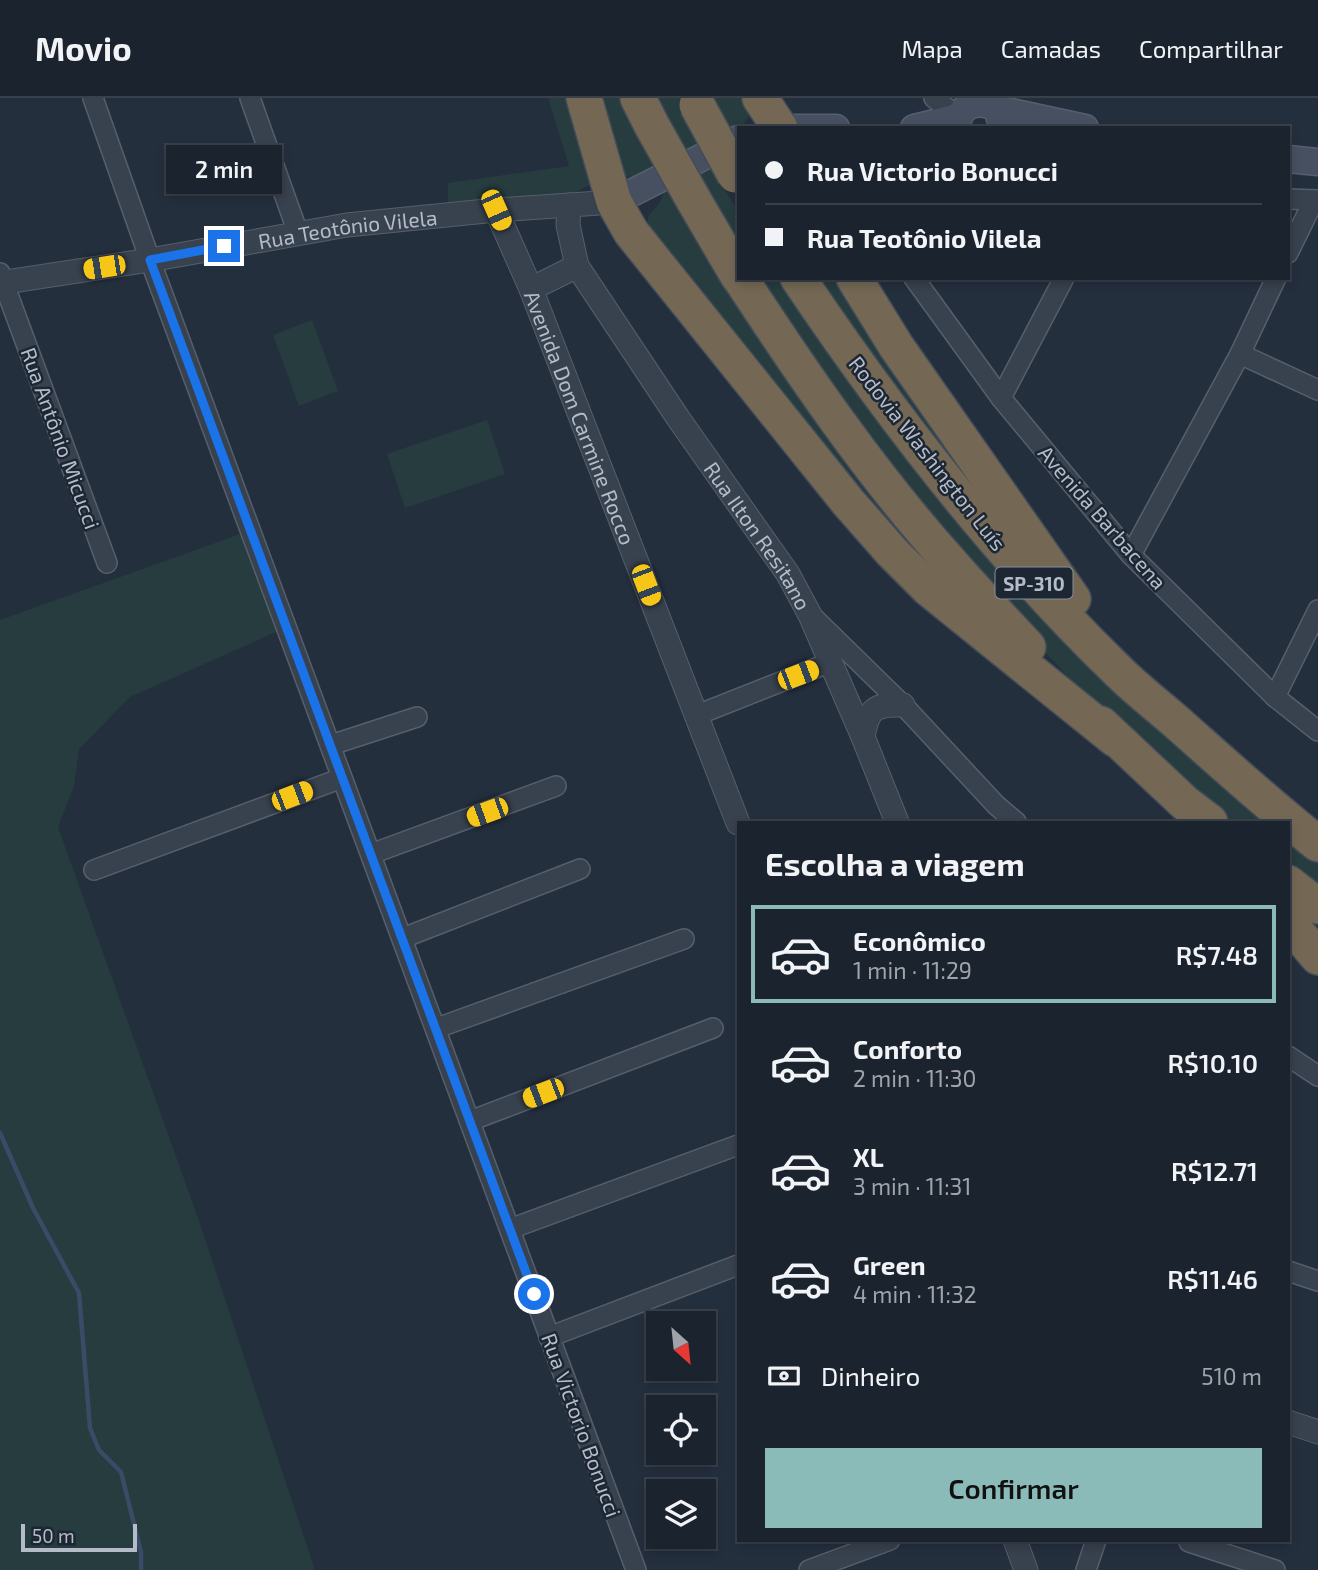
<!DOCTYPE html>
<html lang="pt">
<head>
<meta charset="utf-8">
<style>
	body { margin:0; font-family:"Exo 2",sans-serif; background:#282f3a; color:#f1f3f6; height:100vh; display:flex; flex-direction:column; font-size:26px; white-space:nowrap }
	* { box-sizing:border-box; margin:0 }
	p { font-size:23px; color:#a0a4aa }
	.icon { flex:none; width:38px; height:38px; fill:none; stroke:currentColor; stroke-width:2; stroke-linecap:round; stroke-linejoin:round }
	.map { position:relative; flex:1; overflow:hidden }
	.sheet { position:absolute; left:737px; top:723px; width:553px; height:721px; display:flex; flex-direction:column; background:#1b232e; border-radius:0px; box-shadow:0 4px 10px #0003,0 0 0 2px #39404a }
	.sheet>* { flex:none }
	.top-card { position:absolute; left:737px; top:28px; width:553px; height:154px; border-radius:0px; box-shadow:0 4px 10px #0003,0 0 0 2px #39404a; display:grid; align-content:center; height:154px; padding:0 28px; background:#1b232e }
	.needle { width:46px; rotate:153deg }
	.buttons { position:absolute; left:646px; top:1213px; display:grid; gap:14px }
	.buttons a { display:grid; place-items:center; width:70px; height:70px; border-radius:0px; background:#1b232e; box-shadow:0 4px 10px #0003,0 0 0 2px #39404a; font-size:35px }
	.scale { position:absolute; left:21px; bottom:18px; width:116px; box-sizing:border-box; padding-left:7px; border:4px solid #b4bcc9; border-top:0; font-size:19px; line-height:24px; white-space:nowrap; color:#b4bcc9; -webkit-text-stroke:5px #1d2633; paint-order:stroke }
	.end { position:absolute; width:32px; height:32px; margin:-16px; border:9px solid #1a73e8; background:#fff; box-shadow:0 0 0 4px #fff }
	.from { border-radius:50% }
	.bubble { position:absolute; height:49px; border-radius:0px; background:#1b232e; box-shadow:0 4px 10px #0003,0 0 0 2px #39404a; font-size:23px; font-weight:600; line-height:49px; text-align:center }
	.car { position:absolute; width:21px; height:42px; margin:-21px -10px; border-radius:9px; box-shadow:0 0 5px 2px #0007; background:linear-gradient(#f5c518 24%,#345 0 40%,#f5c518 0 76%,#345 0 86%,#f5c518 0) }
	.top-card b { display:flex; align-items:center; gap:24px; height:66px; font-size:26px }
	.top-card b+b { border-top:2px solid #39404a }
	.top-card i { width:18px; height:18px; background:#f1f3f6 }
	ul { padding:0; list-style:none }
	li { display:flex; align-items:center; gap:21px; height:98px; margin:0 14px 10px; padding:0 14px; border:4px solid transparent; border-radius:0px }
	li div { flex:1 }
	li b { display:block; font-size:26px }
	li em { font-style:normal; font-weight:600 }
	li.on { border-color:#8bbbb9 }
	li>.icon { width:63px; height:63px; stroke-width:1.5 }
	h2 { padding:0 28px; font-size:32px; line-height:84px }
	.pay { display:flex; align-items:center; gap:18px; height:77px; padding:0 28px; font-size:26px }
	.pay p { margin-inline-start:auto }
	.action { display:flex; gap:14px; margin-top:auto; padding:14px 28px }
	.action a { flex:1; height:80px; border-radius:0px; background:#8bbbb9; color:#111; font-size:28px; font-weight:600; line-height:80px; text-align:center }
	header { display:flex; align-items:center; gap:42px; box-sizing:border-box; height:98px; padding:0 35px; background:#1b232e; border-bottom:2px solid #39404a }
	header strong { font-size:33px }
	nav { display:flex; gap:38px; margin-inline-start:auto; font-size:24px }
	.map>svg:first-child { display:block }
	.green { fill:#263c3f }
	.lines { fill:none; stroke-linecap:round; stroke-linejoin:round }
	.stream { stroke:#394c67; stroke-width:4.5 }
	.minor-casing { stroke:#565f6c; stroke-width:22 }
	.tertiary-casing { stroke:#565f6c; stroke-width:25 }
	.secondary-casing { stroke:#565f6c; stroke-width:29 }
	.motorway-casing { stroke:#434c59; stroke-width:38 }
	.minor { stroke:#38414e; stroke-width:19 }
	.tertiary { stroke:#38414e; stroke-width:23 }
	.secondary { stroke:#465061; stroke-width:26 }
	.motorway { stroke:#746855; stroke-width:35 }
	.motorway-bridge-casing { stroke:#434c59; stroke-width:38; stroke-linecap:butt }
	.motorway-bridge { stroke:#746855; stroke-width:35 }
	.route { stroke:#1a73e8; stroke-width:9 }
	.labels { text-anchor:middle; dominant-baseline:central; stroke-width:5; stroke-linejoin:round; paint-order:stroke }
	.shield { fill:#1d2633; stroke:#878f9c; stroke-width:2 }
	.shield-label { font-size:19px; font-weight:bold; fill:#b4bcc9 }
	.street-label { font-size:21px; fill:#b4bcc9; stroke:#1d2633 }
</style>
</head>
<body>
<header>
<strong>Movio</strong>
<nav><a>Mapa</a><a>Camadas</a><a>Compartilhar</a></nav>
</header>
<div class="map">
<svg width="1318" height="1472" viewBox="0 0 1318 1472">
	<rect width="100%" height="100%" fill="#242f3e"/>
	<g class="green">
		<path d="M548 0H576L591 86 571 97 448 105V85L569 68Z"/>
		<path d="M592 0H618L660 75 633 81 624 77Z"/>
		<path d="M655 0H682L704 43 685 54Z"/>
		<path d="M712 0H751C753 18 744 27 731 37Z"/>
		<path d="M709 64 738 114V160L694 72Z"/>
		<path d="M668 90 987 527 939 492 649 134C646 111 650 119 660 104 664 98 662 94 668 90Z"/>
		<path d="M751 180H782L1274 724H1225L1121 631 1068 579 959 462Z"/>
		<path d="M819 180H845L1005 429 891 286Z"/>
		<path d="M312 222 338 293 299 308 273 237Z"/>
		<path d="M487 322 505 376 405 410 387 356Z"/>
		<path d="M243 435 276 534 130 599 79 651 74 688 58 729 198 1120 315 1472H0V522Z"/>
		<path d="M1288 736 1318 759V799L1288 776Z"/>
	</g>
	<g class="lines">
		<path class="stream" d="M0 1035 33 1110 79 1195 90 1330 99 1352 121 1374 141 1454V1472"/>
		<g class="minor-casing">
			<g id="minor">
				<path d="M93 0 150 162 636 1472"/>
				<path d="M250 0 298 135"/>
				<path d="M934 0 958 19"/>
				<path d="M1288 101 1318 102"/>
				<path d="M1288 155 1314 102"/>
				<path d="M0 175 107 465"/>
				<path d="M914 180 1001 300 1131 457 1275 599 1318 633"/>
				<path d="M1240 256 1318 292"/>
				<path d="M1001 300 1064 180"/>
				<path d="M1131 457 1240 256 1276 180"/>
				<path d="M814 520 903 607 996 707 1016 724"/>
				<path d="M1275 599 1318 512"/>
				<path d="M697 617 831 564"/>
				<path d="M331 647 417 619"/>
				<path d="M371 756 556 688"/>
				<path d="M94 772 342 680"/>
				<path d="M403 840 580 771"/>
				<path d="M437 930 684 841"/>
				<path d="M1288 958 1318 978"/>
				<path d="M470 1023 713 930"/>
				<path d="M510 1131 738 1047"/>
				<path d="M1288 1173 1318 1183"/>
				<path d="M549 1239 738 1167"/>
				<path d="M1189 1444 1275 1472"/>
				<path d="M809 1472 890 1442"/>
				<path d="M1086 1472 1096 1442"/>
			</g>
		</g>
		<g class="tertiary-casing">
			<g id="tertiary">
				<path id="s1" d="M569 107 568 127 577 168 678 320 788 476 810 517 863 639 897 724"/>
				<path id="s2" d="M496 112 531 191 738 725"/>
				<path id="s3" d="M0 185 150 162 347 127 496 112 614 104"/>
				<path d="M531 191 577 168"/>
				<path d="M863 639C868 611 874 606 903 607"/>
				<path d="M1288 1324 1318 1334"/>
				<path d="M1015 1442 1026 1472"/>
			</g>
		</g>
		<g class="secondary-casing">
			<g id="secondary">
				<path d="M997 11 1085 30"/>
				<path d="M772 30H836"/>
				<path d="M914 30 958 19"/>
				<path d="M957 30C958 6 978 0 997 11L1002 27"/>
				<path d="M1288 61 1318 64"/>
				<path d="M614 104 738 41"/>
			</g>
		</g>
		<g class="motorway-casing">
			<g id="motorway">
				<path d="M584 0 614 104 631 134 848 404 891 453 929 491 1115 641"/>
				<path d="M638 0 651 26"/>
				<path d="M760 0 780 30"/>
				<path d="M693 101 738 178"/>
				<path d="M740 180C804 278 871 376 949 463 975 493 1002 521 1028 549"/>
				<path d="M798 180C892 320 997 456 1118 573 1138 593 1161 610 1182 629 1227 669 1271 709 1318 746"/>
				<path d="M854 180 896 248 1073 501"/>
				<path d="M1101 626 1185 705 1210 724"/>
				<path d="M1288 785 1318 808"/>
				<path d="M1288 824 1318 859"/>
			</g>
		</g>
		<use href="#minor" class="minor"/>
		<use href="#tertiary" class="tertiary"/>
		<use href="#secondary" class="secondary"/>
		<use href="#motorway" class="motorway"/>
		<g class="motorway-bridge-casing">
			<g id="motorway-bridge">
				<path d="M697 7 735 77"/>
				<path d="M651 26 693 101"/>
			</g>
		</g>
		<use href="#motorway-bridge" class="motorway-bridge"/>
	</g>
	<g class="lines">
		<path class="route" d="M224 148 150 162 534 1196"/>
	</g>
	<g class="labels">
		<rect class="shield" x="995.5" y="469.5" width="77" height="31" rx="5"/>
		<g class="shield-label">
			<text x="1034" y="485">SP-310</text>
		</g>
		<g class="street-label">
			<text stroke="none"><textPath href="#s3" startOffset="352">Rua Teotônio Vilela</textPath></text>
			<text stroke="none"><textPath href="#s2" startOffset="224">Avenida Dom Carmine Rocco</textPath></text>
			<text transform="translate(61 340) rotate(70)">Rua Antônio Micucci</text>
			<text transform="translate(928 355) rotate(52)">Rodovia Washington Luís</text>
			<text transform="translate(1103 419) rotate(49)">Avenida Barbacena</text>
			<text stroke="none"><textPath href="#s1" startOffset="387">Rua Ilton Resitano</textPath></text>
			<text transform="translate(582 1327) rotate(70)">Rua Victorio Bonucci</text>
		</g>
	</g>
</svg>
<div class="buttons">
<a><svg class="needle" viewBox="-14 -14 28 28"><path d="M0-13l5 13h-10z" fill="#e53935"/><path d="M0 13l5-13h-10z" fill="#a0a4aa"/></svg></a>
<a><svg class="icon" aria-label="locate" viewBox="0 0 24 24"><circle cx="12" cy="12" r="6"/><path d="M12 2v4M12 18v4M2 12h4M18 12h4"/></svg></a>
<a><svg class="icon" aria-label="layers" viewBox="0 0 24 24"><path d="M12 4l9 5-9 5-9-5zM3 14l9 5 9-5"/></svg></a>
</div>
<div class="scale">50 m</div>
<i class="end from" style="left:534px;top:1196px"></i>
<i class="end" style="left:224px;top:148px"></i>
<div class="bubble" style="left:166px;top:47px;width:116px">2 min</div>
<i class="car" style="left:496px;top:112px;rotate:156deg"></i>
<i class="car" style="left:104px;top:169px;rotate:261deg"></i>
<i class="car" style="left:646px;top:487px;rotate:159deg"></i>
<i class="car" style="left:798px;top:577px;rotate:69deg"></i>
<i class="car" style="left:292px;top:698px;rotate:69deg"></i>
<i class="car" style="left:487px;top:714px;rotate:250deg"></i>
<i class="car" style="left:543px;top:995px;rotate:249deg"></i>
<div class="top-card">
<b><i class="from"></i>Rua Victorio Bonucci</b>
<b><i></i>Rua Teotônio Vilela</b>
</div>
<section class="sheet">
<h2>Escolha a viagem</h2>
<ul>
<li class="on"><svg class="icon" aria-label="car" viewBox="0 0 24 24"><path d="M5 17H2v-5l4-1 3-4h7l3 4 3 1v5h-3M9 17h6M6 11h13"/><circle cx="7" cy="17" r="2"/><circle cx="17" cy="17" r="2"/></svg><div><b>Econômico</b><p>1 min · 11:29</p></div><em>R$7.48</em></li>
<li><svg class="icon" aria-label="car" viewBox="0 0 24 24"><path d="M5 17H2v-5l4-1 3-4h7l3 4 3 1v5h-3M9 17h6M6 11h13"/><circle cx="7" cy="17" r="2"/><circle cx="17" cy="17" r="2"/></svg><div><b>Conforto</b><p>2 min · 11:30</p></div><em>R$10.10</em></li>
<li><svg class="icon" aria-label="car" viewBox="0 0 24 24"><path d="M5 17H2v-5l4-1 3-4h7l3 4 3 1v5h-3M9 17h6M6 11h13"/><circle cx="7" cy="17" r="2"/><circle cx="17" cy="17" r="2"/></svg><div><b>XL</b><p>3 min · 11:31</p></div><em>R$12.71</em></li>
<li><svg class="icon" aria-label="car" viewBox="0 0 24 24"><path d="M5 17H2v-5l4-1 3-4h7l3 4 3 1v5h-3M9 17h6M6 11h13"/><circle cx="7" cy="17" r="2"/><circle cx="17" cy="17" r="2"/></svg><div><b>Green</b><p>4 min · 11:32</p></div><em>R$11.46</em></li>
</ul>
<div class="pay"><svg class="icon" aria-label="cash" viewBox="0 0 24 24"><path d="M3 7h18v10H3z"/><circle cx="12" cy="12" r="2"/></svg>Dinheiro<p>510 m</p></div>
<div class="action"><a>Confirmar</a></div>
</section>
</div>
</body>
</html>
